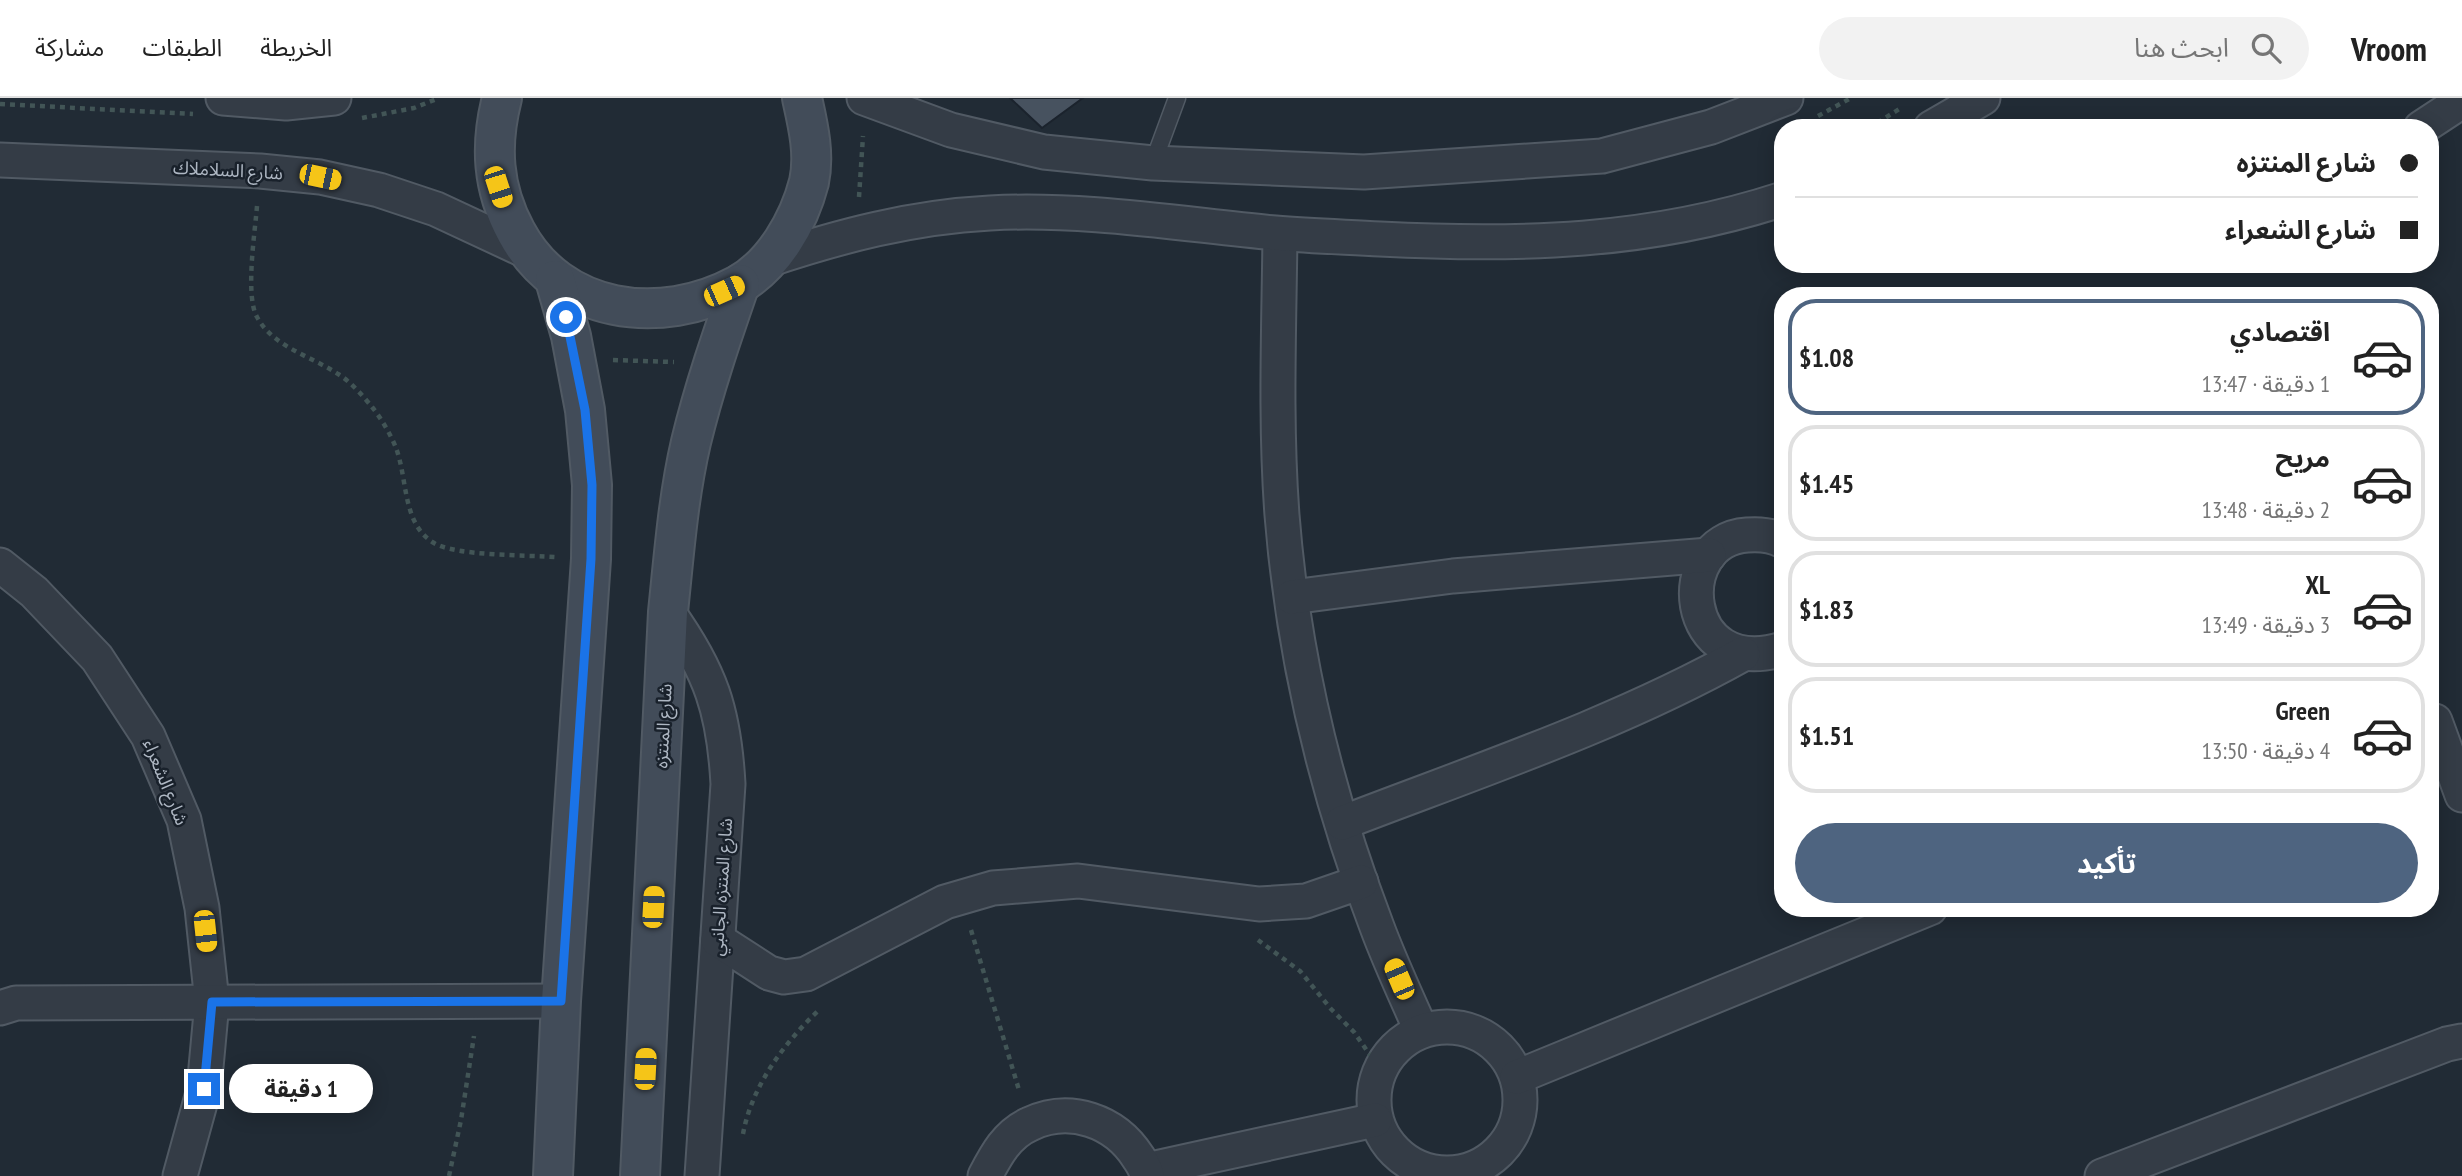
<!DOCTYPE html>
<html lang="ar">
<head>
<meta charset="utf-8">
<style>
	body { margin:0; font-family:"PT Sans Narrow","Noto Sans Arabic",sans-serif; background:#f2f2f2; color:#222; direction:rtl; height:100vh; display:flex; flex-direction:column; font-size:26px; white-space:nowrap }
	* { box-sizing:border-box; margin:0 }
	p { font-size:23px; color:#767676 }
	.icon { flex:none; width:38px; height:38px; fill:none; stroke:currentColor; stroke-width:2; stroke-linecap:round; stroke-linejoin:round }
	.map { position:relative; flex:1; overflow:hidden; direction:ltr }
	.drawer { position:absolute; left:1774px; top:189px; width:665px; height:630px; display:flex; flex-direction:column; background:#fff; border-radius:28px; box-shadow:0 4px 18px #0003; direction:rtl }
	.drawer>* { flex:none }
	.banner { position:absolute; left:1774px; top:21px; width:665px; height:154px; border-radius:28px; box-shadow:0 4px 18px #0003; direction:rtl; display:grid; align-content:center; height:154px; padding:0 21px; background:#fff }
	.end { position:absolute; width:32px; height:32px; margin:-16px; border:9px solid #1a73e8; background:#fff; box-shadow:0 0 0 4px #fff }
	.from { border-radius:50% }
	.bubble { position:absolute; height:49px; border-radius:24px; background:#fff; box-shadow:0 4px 18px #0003; font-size:23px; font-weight:700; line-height:49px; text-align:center; direction:rtl }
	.car { position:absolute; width:21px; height:42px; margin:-21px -10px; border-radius:9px; box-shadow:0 0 5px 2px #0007; background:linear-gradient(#f5c518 24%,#345 0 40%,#f5c518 0 76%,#345 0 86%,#f5c518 0) }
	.banner b { display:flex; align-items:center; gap:24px; height:66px; font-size:26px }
	.banner b+b { border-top:2px solid #e0e0e0 }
	.banner i { width:18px; height:18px; background:#222 }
	ul { padding:12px 0 0; list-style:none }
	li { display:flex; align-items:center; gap:21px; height:116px; margin:0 14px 10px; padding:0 7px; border:4px solid #e0e0e0; border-radius:28px }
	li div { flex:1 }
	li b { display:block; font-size:26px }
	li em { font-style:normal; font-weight:700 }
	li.current { border-color:#4e6480 }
	li>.icon { width:63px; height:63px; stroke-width:1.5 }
	.primary-button { display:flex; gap:14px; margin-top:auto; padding:14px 21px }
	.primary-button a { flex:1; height:80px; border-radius:42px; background:#4e6480; color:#fff; font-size:28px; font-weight:700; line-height:80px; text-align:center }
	header { display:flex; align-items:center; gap:42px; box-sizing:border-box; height:98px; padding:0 35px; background:#fff; border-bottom:2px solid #e0e0e0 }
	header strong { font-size:33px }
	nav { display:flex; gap:38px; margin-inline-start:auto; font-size:24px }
	.search { width:490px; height:63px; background:#f2f2f2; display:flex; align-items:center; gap:18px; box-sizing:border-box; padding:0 24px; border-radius:38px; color:#767676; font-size:26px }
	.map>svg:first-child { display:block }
	.building { fill:#47525f; stroke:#1b232d; stroke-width:2 }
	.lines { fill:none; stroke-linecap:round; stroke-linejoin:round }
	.lane-casing { stroke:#515a64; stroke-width:19 }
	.street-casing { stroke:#515a64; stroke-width:37 }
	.secondary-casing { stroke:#515a64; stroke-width:42 }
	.path { stroke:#425556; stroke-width:4.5; stroke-dasharray:5 5; stroke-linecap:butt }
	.lane { stroke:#343c46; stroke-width:16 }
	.street { stroke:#343c46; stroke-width:33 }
	.secondary { stroke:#424c59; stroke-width:38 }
	.route { stroke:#1a73e8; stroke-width:9 }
	.labels { text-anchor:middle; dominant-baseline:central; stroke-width:5; stroke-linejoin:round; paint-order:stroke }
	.street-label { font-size:18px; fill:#aeb7c3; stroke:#19212b }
</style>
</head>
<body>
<header>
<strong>Vroom</strong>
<div class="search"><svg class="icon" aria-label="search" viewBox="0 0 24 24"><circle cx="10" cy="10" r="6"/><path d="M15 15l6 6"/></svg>ابحث هنا</div>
<nav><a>الخريطة</a><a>الطبقات</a><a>مشاركة</a></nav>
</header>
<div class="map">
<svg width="2462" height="1078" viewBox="0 0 2462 1078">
	<rect width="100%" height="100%" fill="#212b35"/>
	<path class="building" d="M1010 0H1083L1042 30Z"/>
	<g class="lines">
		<g class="lane-casing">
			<path id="lane" d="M1153 65 1177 0"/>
		</g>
		<g class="street-casing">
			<g id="street">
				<path d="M223 0 286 5 334 0"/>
				<path d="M864 0 951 32 1044 54 1153 65 1364 74 1602 58 1711 29 1786 0"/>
				<path d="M1931 30 1983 0"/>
				<path d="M2421 30 2462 3"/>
				<path d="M0 62 260 73 320 79 379 92 436 111 526 153"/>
				<path d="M1280 136C1279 229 1275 323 1282 417 1293 557 1327 698 1377 829 1390 864 1406 898 1421 932"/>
				<path d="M768 162C840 138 912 119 990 115 1084 110 1180 126 1275 135 1310 138 1345 139 1380 141 1519 148 1649 145 1783 101"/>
				<path d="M1783 443C1772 437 1759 436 1747 437 1670 442 1680 583 1783 551"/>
				<path d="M0 467 34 494 97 560 148 638 184 722 202 810 212 904 204 991 180 1078"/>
				<path d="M1292 499 1453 478 1709 457"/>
				<path d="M668 514C711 574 724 613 728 686L702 1078"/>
				<path d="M2435 623 2462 697"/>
				<path d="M1342 725C1477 673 1616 627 1743 556"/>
				<path d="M718 842 769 875 784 879 806 876 945 804 993 790 1078 783 1259 806 1306 803 1361 784"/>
				<path d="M0 910 16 905 561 903"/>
				<circle cx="1447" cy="1002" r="73"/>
				<path d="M1517 979 1930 810"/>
				<path d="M1146 1072 1375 1022"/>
				<path d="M985 1078C996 1057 1007 1036 1030 1026 1070 1007 1115 1023 1138 1059 1142 1065 1146 1070 1147 1078"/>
				<path d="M2102 1078 2447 946 2462 943"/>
			</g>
		</g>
		<g class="secondary-casing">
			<g id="secondary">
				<path d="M502 0C490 47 492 90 516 134 560 216 660 229 738 187 774 167 799 123 809 84 815 56 808 27 802 0"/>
				<path d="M553 1078 561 903 591 461 592 387 585 312 571 238 555 182"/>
				<path d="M640 1078 668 514C674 457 678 400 691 344 704 290 722 238 740 186"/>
			</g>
		</g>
		<g class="path">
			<path d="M0 6 193 16"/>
			<path d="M1818 18 1851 0"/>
			<path d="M362 20 414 10 439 0"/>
			<path d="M1869 30 1901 10"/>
			<path d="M859 99 863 38"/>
			<path d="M257 108C255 134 245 198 257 219 273 249 311 258 338 276 350 283 363 298 372 309 381 320 391 337 396 350 408 382 402 426 434 445 455 458 527 457 555 459"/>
			<path d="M613 262 674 264"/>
			<path d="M971 832 1019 992"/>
			<path d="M1258 842 1300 873 1331 911 1354 934 1379 970"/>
			<path d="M743 1036C752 987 785 944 820 911"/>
			<path d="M1403 1061 1404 1078"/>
			<path d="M449 1078 461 1022 474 938"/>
		</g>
		<use href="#lane" class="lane"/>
		<use href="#street" class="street"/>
		<use href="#secondary" class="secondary"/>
	</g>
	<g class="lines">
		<path class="route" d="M204 991 212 904 561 903 591 461 592 387 585 312 566 219"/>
	</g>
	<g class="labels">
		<g class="street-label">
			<text transform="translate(228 72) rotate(3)">شارع السلاملاك</text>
			<text transform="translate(663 628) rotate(-87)">شارع المنتزه</text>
			<text transform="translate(166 684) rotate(68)">شارع الشعراء</text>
			<text transform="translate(721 789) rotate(-86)">شارع المنتزه الجانبي</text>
		</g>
	</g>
</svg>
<i class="end from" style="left:566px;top:219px"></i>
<i class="end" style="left:204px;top:991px"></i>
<div class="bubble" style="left:229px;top:966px;width:144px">1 دقيقة</div>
<i class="car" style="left:320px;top:79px;rotate:102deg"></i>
<i class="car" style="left:498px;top:89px;rotate:162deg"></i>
<i class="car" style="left:724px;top:193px;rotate:66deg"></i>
<i class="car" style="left:653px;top:809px;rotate:3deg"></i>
<i class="car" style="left:205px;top:833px;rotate:174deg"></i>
<i class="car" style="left:1399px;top:881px;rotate:337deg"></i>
<i class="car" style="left:645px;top:971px;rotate:3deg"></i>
<div class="banner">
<b><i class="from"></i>شارع المنتزه</b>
<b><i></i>شارع الشعراء</b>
</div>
<section class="drawer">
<ul>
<li class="current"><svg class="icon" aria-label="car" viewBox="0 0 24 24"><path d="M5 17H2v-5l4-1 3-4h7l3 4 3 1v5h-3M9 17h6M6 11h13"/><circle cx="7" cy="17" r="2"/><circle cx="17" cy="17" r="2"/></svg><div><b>اقتصادي</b><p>1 دقيقة · 13:47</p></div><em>$1.08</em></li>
<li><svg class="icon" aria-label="car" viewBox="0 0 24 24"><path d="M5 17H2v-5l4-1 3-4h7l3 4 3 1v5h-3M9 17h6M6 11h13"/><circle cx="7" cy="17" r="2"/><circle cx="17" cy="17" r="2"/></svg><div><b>مريح</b><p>2 دقيقة · 13:48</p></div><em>$1.45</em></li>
<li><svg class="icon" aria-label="car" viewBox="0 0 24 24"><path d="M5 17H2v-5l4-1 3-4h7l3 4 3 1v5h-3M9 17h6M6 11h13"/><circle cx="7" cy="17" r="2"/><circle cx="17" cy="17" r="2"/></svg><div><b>XL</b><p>3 دقيقة · 13:49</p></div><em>$1.83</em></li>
<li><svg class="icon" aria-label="car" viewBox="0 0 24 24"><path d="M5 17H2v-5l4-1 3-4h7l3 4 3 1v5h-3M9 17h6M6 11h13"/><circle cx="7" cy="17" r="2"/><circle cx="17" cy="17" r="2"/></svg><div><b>Green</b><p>4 دقيقة · 13:50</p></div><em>$1.51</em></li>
</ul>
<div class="primary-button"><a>تأكيد</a></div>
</section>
</div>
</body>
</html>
